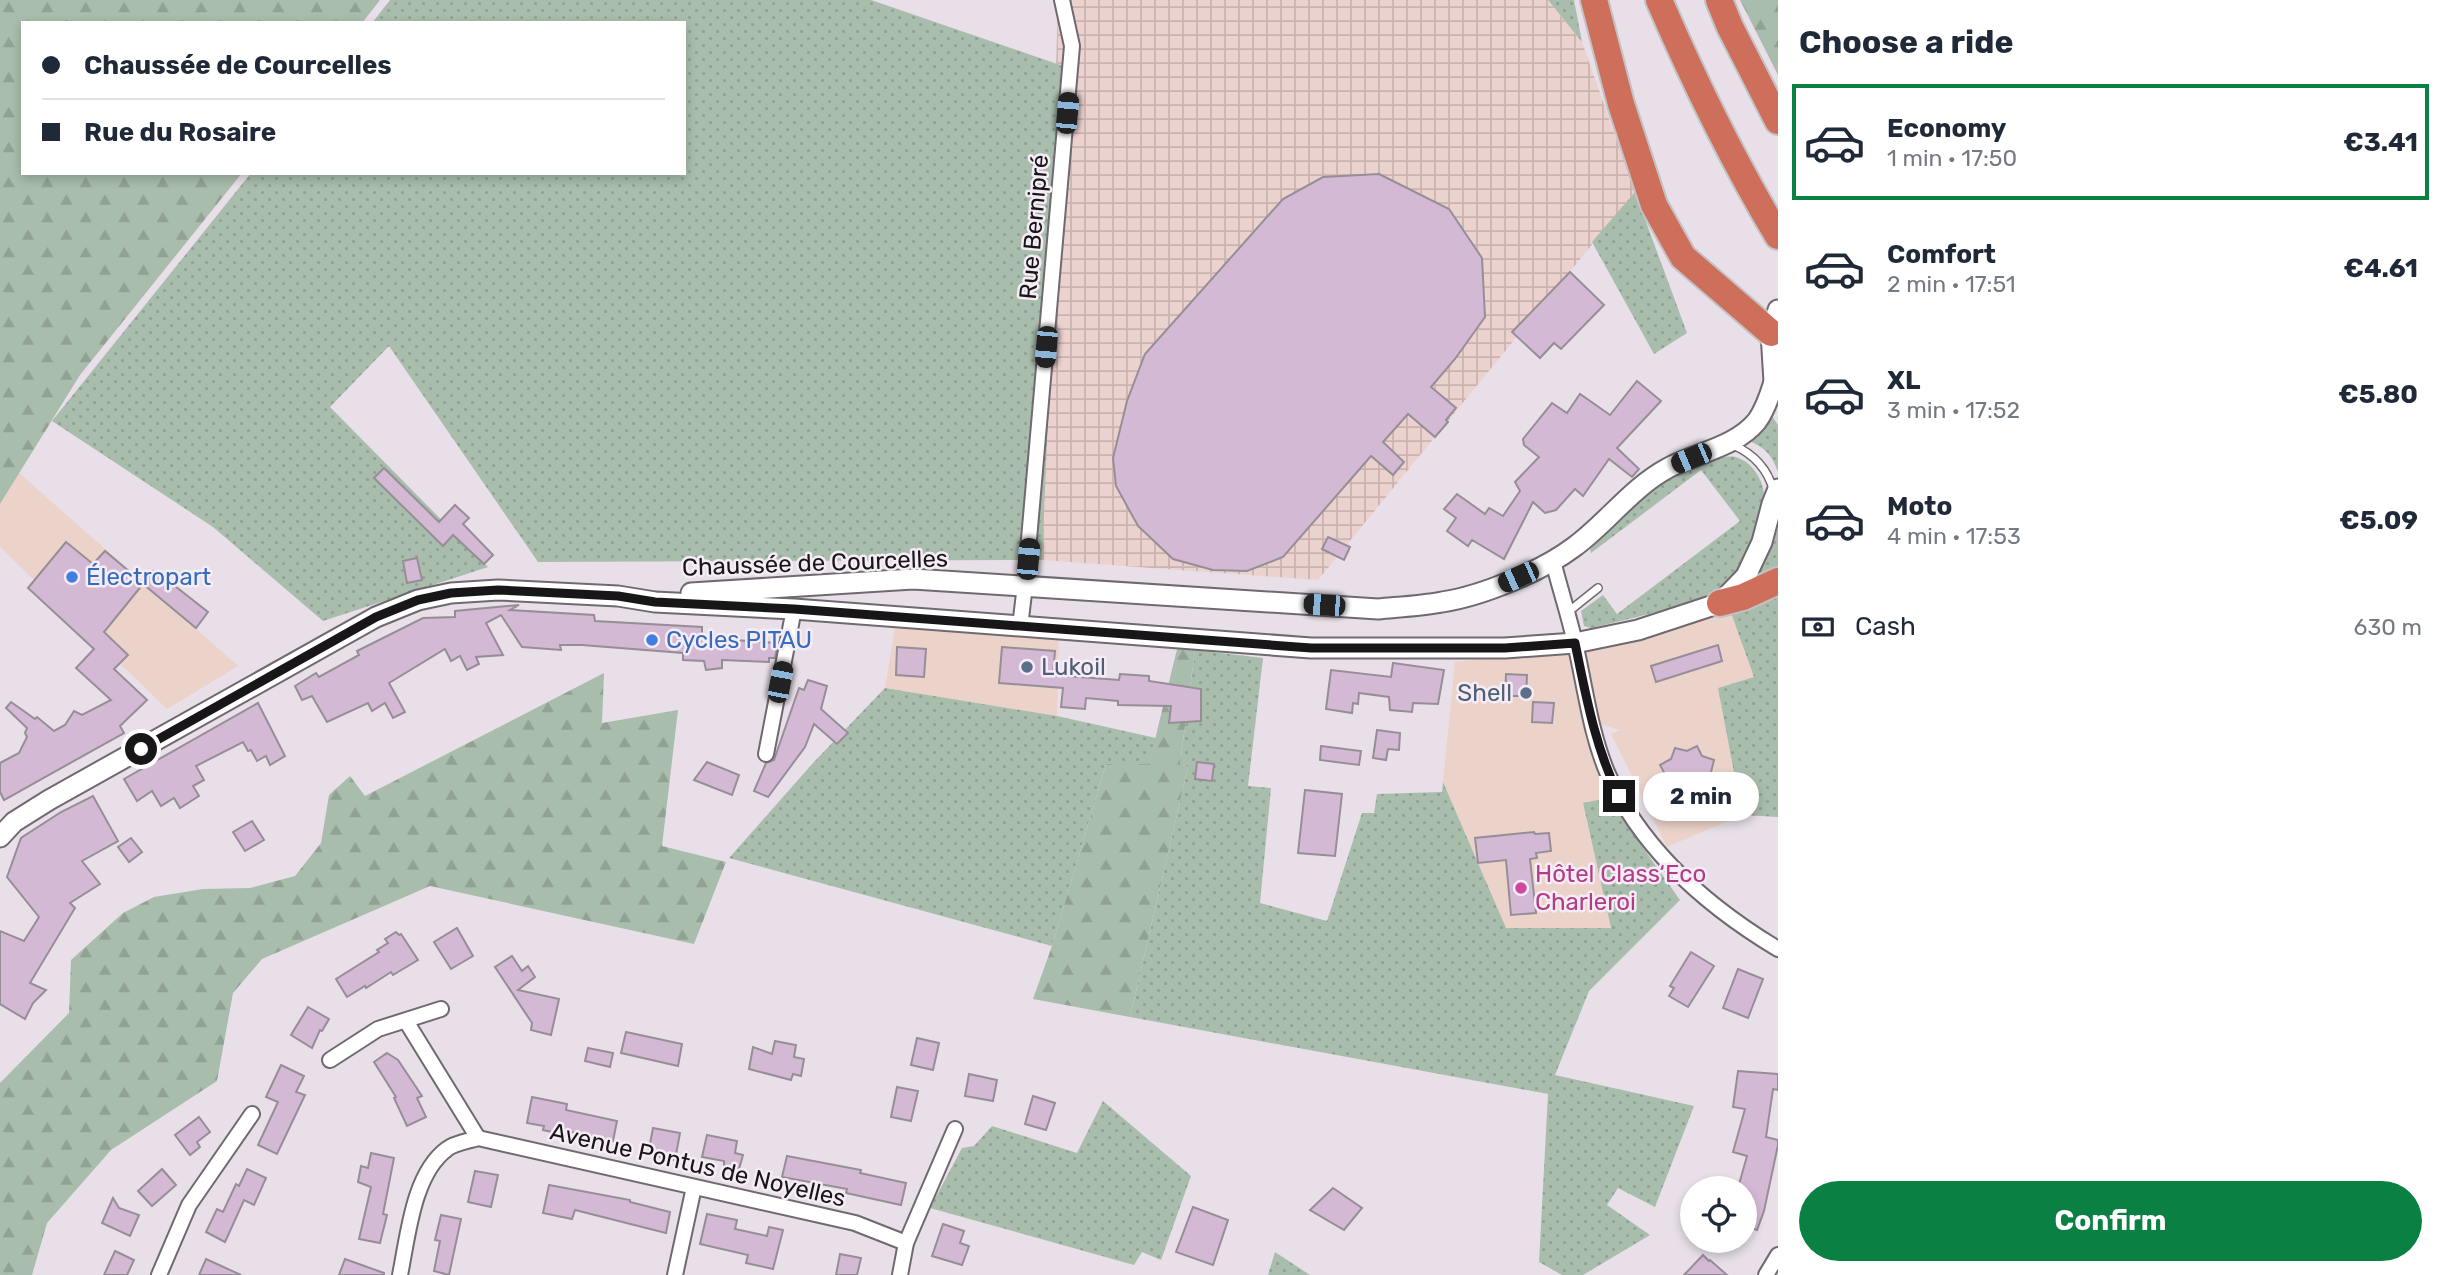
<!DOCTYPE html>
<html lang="en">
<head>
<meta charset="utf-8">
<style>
	body { margin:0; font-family:Rubik,sans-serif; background:#f6f6f7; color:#1f2937; height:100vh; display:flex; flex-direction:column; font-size:26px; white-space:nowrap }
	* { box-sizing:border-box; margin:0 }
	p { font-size:23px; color:#747a83 }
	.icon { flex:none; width:38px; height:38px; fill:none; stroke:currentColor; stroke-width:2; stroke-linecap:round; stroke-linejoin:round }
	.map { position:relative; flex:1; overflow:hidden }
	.side { display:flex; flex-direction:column; background:#fff; width:665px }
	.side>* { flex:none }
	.guide { position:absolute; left:21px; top:21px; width:665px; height:154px; border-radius:0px; box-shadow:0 4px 10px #0003; display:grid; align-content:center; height:154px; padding:0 21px; background:#fff }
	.fabs { position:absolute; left:1680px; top:1176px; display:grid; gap:14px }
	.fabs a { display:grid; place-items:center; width:77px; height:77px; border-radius:50%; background:#fff; box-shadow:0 4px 10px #0003; font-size:35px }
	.end { position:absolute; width:32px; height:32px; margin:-16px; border:9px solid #191619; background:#fff; box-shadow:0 0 0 4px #fff }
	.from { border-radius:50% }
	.bubble { position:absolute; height:49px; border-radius:24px; background:#fff; box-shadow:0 4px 10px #0003; font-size:23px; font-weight:700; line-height:49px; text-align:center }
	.car { position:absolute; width:21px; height:42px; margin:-21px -10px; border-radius:9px; box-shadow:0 0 5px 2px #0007; background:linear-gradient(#222 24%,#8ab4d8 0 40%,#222 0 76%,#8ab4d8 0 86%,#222 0) }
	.guide b { display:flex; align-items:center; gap:24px; height:66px; font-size:26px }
	.guide b+b { border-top:2px solid #e0e1e3 }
	.guide i { width:18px; height:18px; background:#1f2937 }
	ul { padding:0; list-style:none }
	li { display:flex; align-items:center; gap:21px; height:116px; margin:0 14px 10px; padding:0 7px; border:4px solid transparent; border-radius:0px }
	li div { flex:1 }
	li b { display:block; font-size:26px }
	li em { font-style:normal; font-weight:700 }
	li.selected { border-color:#0b8043 }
	li>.icon { width:63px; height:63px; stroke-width:1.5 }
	h2 { padding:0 21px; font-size:32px; line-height:84px }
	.pay { display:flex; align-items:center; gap:18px; height:77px; padding:0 21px; font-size:26px }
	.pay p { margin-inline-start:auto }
	.action { display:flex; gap:14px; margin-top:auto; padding:14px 21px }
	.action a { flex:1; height:80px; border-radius:42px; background:#0b8043; color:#fff; font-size:28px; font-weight:700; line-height:80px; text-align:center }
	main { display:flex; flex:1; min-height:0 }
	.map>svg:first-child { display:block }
	.commercial { fill:#ebd3c9 }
	.industrial { fill:url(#industrial-grid) }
	.grass { fill:url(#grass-dots) }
	.forest { fill:url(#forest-firs) }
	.building { fill:#d4b9d4; stroke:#968e96; stroke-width:2 }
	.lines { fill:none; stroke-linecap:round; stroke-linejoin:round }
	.service-casing { stroke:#706970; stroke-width:10 }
	.minor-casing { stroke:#706970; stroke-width:18 }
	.secondary-casing { stroke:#706970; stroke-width:23 }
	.motorway-casing { stroke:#c3c2c3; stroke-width:30 }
	.service { stroke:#fff; stroke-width:7 }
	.minor { stroke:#fff; stroke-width:14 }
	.secondary { stroke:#fff; stroke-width:19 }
	.motorway { stroke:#ce6f5c; stroke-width:26 }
	.route { stroke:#191619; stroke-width:9 }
	.shop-dot { fill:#3f7fe0; stroke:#f5ecf5; stroke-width:2.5 }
	.service-dot { fill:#5c6f8a; stroke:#f5ecf5; stroke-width:2.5 }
	.hotel-dot { fill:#d1479c; stroke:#f5ecf5; stroke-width:2.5 }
	.labels { text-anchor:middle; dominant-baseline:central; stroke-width:5; stroke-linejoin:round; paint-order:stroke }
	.street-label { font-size:24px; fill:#191619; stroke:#f5ecf5 }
	.shop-label { font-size:24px; fill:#366cbe; stroke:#f5ecf5; text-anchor:start }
	.service-label { font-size:24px; fill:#4e5e75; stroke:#f5ecf5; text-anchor:start }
	.hotel-label { font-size:24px; fill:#b23c85; stroke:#f5ecf5; text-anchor:start }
</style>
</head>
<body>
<main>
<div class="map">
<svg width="1778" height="1275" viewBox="0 0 1778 1275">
	<defs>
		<pattern id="industrial-grid" width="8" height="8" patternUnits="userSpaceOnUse" patternTransform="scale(1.75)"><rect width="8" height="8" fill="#ecd2ce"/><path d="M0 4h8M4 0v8" fill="none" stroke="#cab4b0"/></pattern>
		<pattern id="grass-dots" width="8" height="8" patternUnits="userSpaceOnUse" patternTransform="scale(1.75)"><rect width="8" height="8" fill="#a9bdac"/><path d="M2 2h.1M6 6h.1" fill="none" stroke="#91a293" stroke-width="1.8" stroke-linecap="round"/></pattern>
		<pattern id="forest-firs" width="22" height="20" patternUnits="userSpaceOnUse" patternTransform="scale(1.75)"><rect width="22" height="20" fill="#a9bdac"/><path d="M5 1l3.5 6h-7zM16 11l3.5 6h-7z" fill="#91a293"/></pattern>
	</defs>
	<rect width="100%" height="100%" fill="#e8dfe8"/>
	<g class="commercial">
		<path d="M19 473 238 666 167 709 0 547V504Z"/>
		<path d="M1730 610 1754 677 1718 688 1742 815 1667 847 1611 734 1620 730 1593 722 1619 796 1583 804 1611 928 1506 929 1443 782 1455 662 1609 646Z"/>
		<path d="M896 621 1059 629 1057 716 885 688Z"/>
	</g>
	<path class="industrial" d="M1058 0H1548L1582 42 1635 192 1318 580 1042 560Z"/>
	<g class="grass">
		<path d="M390 0H871L1063 66 1042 560 538 562 389 346 330 407 488 567 323 621 213 527 52 421 251 173H684V23H372Z"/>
		<path d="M1548 0H1574L1582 42Z"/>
		<path d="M1635 192 1687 333 1654 354 1592 242Z"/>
		<path d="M1771 415 1778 425V472C1772 455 1766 449 1750 441L1762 431Z"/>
		<path d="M1720 457C1724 457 1731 456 1736 457 1755 463 1767 486 1764 505 1763 514 1759 523 1756 531 1750 552 1740 577 1721 590 1709 598 1693 602 1680 605 1651 614 1621 621 1591 628L1584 626 1581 611 1603 595 1617 614 1740 521 1701 470 1591 553 1590 549 1641 498 1671 477Z"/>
		<path d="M1778 518V573L1758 579 1755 576 1762 566Z"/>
		<path d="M1778 594V817L1742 815 1718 688 1754 677 1730 610Z"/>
		<path d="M1195 650 1263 658 1248 786 1271 788 1260 903 1327 921 1362 813H1374L1377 794 1442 792 1443 782 1506 928H1611L1583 803 1608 798 1680 900 1589 991 1555 1075 1694 1106 1655 1207 1618 1188 1607 1205 1650 1235 1583 1275H1562L1539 1262 1548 1094 1130 1017 1188 767 1180 764Z"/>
		<path d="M885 688 1057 716 1156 738 1149 764H1106L1052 946 729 858 813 763Z"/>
		<path d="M1103 1101 1191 1176 1161 1260 1142 1252 1134 1265 930 1208 962 1148 974 1146 992 1126 1077 1153Z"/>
		<path d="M1275 1252 1310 1275H1268Z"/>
	</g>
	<g class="forest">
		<path d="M0 0H380L362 23H23V173H242L80 375 0 504Z"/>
		<path d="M1740 0H1778V75Z"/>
		<path d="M1178 645 1195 650 1180 764 1188 767 1130 1017 1033 999 1052 946 1106 764H1149Z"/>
		<path d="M604 673 602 723 678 710 662 846 726 862 694 944 430 886 262 959 233 993 217 1081 111 1150 47 1223 32 1275H0V1083L69 1013 71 960 123 913 154 897 203 889 250 888 295 876 321 843 329 795 350 776 365 796Z"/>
	</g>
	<g class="building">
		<path d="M1379 174 1449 209 1482 258 1485 317 1455 359 1431 387 1456 408 1446 420 1448 422 1435 437 1408 414 1383 442 1404 462 1393 475 1371 456 1283 557 1247 571 1213 570 1173 559 1138 526 1116 486 1113 458 1127 401 1145 354 1283 199 1323 177Z"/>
		<path d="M1570 272 1604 305 1561 349 1554 343 1540 358 1512 332Z"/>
		<path d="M1637 381 1661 401 1617 448 1639 469 1632 477 1609 459 1583 496 1575 489 1556 510 1545 513 1533 502 1504 559 1472 540 1468 546 1447 531 1456 518 1444 509 1457 494 1485 514 1489 508 1503 516 1520 491 1515 482 1539 457 1524 445 1523 439 1552 403 1567 413 1580 394 1610 415Z"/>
		<path d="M384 468 439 522 455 505 469 518 463 524 493 555 484 564 453 535 443 546 374 478Z"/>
		<path d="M1328 537 1350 547 1344 560 1322 549Z"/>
		<path d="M66 542 93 564 105 551 143 583 153 571 165 581 166 579 208 612 196 628 143 584 104 632 128 655 114 669 147 700 120 726 124 733 4 800 0 792V763L19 753 27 737 25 733 27 728 6 708 11 702 35 719 37 717 54 731 65 725 74 711 82 715 111 700 76 668 94 649 28 588Z"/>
		<path d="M417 558 422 580 407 583 403 561Z"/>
		<path d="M519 605 510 610 594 615 595 621 702 627V637L719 635 720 639 778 643 775 658H769V662L722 660V668L706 670 704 661 683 660V653L582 645H560L561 650 522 647 501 615 486 623 503 655 476 657 479 664 467 670 460 656 451 661 445 649 389 683 405 712 393 718 385 703 372 711 368 703 327 722 312 696 302 700 295 686 316 673 319 677 359 655 357 651 423 618 455 617V611Z"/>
		<path d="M1718 645 1722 661 1656 682 1651 666Z"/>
		<path d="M897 647 926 649 924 677 896 675Z"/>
		<path d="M1002 647 1055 651 1053 675 1119 680 1120 674 1149 676V681L1201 689V721L1169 723 1171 706 1118 705V701L1086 698 1085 709 1061 707 1063 688 999 683Z"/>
		<path d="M1393 663 1444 670 1438 704 1413 703 1412 712 1390 710 1389 697 1359 693 1358 704 1353 703 1352 713 1326 709 1331 670 1391 677Z"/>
		<path d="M1506 674 1527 675 1526 696H1505Z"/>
		<path d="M808 680 827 686 821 709 848 733 837 744 814 724 805 747 768 797 754 791 766 763 774 760 799 688 804 690Z"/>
		<path d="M1533 702 1554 703 1552 723 1532 722Z"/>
		<path d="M258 703 285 756 270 765 266 756 257 761 251 750 248 751 243 742 196 766 204 780 193 786 199 796 180 808 174 798 161 806 152 791 137 801 124 779Z"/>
		<path d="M1377 730 1400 733 1399 750 1388 749 1386 760 1373 758Z"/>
		<path d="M1321 746 1361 751 1359 765 1320 760Z"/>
		<path d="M1697 746 1702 756 1714 760 1711 772 1717 783 1706 788 1702 800 1691 796 1680 802 1674 791 1662 788 1666 776 1660 765 1671 759 1675 748 1687 751Z"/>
		<path d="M707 762 739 775 732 795 694 780Z"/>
		<path d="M1197 762 1214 764 1212 781 1195 779Z"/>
		<path d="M1305 790 1342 794 1335 856 1298 853Z"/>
		<path d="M93 796 118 841 82 861 100 884 70 903 75 908 30 983 46 990 33 1003 25 1019 0 1004V931L24 941 39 917 7 877 21 838 61 812Z"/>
		<path d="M252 821 264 840 245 851 233 832Z"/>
		<path d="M1534 832 1535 834 1549 833 1551 851 1536 853 1537 858 1530 859 1536 913 1511 915 1506 860 1478 863 1475 838Z"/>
		<path d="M131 838 142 852 129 862 118 847Z"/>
		<path d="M457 928 473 956 451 969 434 942Z"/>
		<path d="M396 932 399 935 401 934 418 960 393 975 391 972 366 988 365 986 347 997 336 979 379 952 377 950 388 943 385 939Z"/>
		<path d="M1691 952 1714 966 1688 1007 1669 996 1674 988 1670 986Z"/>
		<path d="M512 956 522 971 528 966 535 977 518 990 559 999 551 1035 531 1030 532 1023 495 967Z"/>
		<path d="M1738 969 1763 979 1748 1018 1723 1008Z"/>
		<path d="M308 1007 329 1019 322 1031 320 1030 312 1048 291 1035Z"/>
		<path d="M626 1032 682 1044 678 1066 621 1053Z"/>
		<path d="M917 1038 939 1043 933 1070 911 1065Z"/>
		<path d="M775 1041 796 1045 794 1057 804 1059 801 1076 793 1074 791 1080 749 1069 753 1047 772 1054Z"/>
		<path d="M588 1048 613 1053 610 1067 585 1061Z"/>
		<path d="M387 1053 398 1060 422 1096 417 1098 426 1117 407 1126 394 1098 396 1097 374 1062Z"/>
		<path d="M281 1065 304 1076 296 1092 305 1095 277 1154 258 1145 278 1102 266 1097Z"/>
		<path d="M1738 1071 1778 1074V1090L1773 1089 1766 1137 1778 1140V1145L1764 1211 1757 1230 1745 1226V1188H1738L1747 1156 1733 1152 1745 1109 1733 1107Z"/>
		<path d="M969 1074 997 1080 993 1101 965 1096Z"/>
		<path d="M897 1087 918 1091 911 1121 891 1117Z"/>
		<path d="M1033 1096 1055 1103 1046 1130 1025 1124Z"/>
		<path d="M532 1097 567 1104 566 1110 617 1121 613 1141 562 1130 561 1134 543 1130 544 1126 527 1123Z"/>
		<path d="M199 1117 210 1132 197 1142 200 1147 190 1155 175 1135Z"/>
		<path d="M653 1128 680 1133 675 1160 648 1154Z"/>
		<path d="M707 1135 737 1141 735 1153 743 1155 739 1169 724 1165V1161L702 1157Z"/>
		<path d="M371 1153 394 1158 383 1214 387 1215 380 1243 359 1239 371 1187 358 1182 361 1166 368 1168Z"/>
		<path d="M787 1156 861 1170 860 1173 906 1183 901 1205 846 1193 847 1189 782 1177Z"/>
		<path d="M162 1169 176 1185 152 1206 138 1191Z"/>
		<path d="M247 1169 266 1178 254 1205 244 1200 225 1242 206 1232 217 1209 223 1212 236 1184 239 1186Z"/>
		<path d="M475 1171 498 1175 491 1207 468 1202Z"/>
		<path d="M549 1185 630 1200V1202L670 1212 666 1233 575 1210 572 1219 543 1213Z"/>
		<path d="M1333 1188 1362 1208 1344 1230 1310 1210Z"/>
		<path d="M113 1198 119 1208 139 1215 130 1236 102 1223Z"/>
		<path d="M1193 1207 1228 1220 1213 1265 1176 1252Z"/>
		<path d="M707 1214 737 1220 735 1229 767 1236 769 1227 783 1230 773 1269 746 1263 748 1255 700 1244Z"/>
		<path d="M441 1215 461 1219 449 1275 434 1271 440 1241 435 1240Z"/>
		<path d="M943 1224 964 1231 960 1243 969 1246 962 1265 932 1256Z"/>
		<path d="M115 1251 134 1260 127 1275H104Z"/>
		<path d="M840 1254 861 1258 857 1275H836Z"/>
		<path d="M1703 1255 1709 1261 1710 1260 1727 1275H1684Z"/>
		<path d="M206 1259 241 1275H199Z"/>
		<path d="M345 1259 384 1273V1275H339Z"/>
	</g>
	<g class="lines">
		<g class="service-casing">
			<g id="service">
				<path d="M1733 445C1754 454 1768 469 1774 492"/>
				<path d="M1568 612 1598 588"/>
			</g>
		</g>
		<g class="minor-casing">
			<g id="minor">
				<path d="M1553 561C1560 589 1569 616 1575 643 1585 686 1590 731 1607 772 1641 849 1708 907 1778 949"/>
				<path d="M1020 627 1025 585 1072 46 1062 0"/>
				<path d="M766 754 794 609"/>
				<path d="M406 1021 478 1138"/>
				<path d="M330 1060 378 1029 441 1009"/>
				<path d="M159 1275 189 1205 252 1114"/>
				<path d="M400 1275C408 1236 413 1174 447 1149 454 1143 469 1141 478 1138L855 1223 906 1243"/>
				<path d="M675 1275 694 1187"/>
				<path d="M900 1275 906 1243 955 1129"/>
				<path d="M1766 1275 1778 1255"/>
			</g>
		</g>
		<g class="secondary-casing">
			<g id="secondary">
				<path d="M1778 310 1771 333 1774 382 1778 390"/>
				<path d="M691 593 913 579 1378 609C1399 607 1421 606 1442 602 1482 596 1542 571 1574 547 1607 523 1631 488 1668 468 1696 453 1736 447 1757 421 1765 410 1770 395 1774 382"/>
				<path d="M0 837 14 822 49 800 376 617 418 600 451 593 498 590 618 596 655 602 794 609 1311 648H1505L1575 643 1638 630 1720 603 1746 576 1762 542 1772 504 1778 489"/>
			</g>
		</g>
		<g class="motorway-casing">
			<g id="motorway">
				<path d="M1594 0 1621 104 1654 205 1683 257 1771 333"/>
				<path d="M1659 0C1694 81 1733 161 1778 236"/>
				<path d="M1719 0 1730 27 1778 121"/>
				<path d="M1720 603 1743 597 1778 581"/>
			</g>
		</g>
		<use href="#service" class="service"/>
		<use href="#minor" class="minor"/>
		<use href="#secondary" class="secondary"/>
		<use href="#motorway" class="motorway"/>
	</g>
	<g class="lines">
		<path class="route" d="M141 749 376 617 418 600 451 593 498 590 618 596 655 602 794 609 1311 648H1505L1575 643C1586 696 1595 747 1619 796"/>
	</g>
	<g class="shop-dot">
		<circle cx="72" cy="577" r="7"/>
		<circle cx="652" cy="640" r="7"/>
	</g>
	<g class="service-dot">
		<circle cx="1027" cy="667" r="7"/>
		<circle cx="1526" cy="693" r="7"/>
	</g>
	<circle class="hotel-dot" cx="1521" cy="888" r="7"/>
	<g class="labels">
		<g class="street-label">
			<text transform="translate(1034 227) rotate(-85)">Rue Bernipré</text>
			<text transform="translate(815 563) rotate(-2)">Chaussée de Courcelles</text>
			<text transform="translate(698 1165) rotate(13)">Avenue Pontus de Noyelles</text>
		</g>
		<g class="shop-label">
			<text x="86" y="577">Électropart</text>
			<text x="666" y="640">Cycles PITAU</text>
		</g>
		<g class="service-label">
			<text x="1041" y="667">Lukoil</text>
			<text x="1512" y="693" text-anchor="end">Shell</text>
		</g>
		<g class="hotel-label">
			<text x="1535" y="874">Hôtel Class‘Eco<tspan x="1535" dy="28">Charleroi</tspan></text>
		</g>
	</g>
</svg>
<div class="fabs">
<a><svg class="icon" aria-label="locate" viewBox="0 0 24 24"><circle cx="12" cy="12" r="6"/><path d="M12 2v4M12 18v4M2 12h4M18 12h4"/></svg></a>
</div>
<i class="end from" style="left:141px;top:749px"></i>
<i class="end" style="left:1619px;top:796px"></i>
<div class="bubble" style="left:1643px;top:772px;width:116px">2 min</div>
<i class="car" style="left:1067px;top:113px;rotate:5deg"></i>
<i class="car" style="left:1046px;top:347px;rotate:185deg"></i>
<i class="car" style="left:1691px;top:458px;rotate:247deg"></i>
<i class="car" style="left:1028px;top:559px;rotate:5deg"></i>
<i class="car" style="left:1518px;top:577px;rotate:246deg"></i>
<i class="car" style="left:1324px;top:605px;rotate:274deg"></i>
<i class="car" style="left:780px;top:682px;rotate:11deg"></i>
<div class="guide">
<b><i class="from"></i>Chaussée de Courcelles</b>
<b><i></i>Rue du Rosaire</b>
</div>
</div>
<section class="side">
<h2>Choose a ride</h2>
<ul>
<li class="selected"><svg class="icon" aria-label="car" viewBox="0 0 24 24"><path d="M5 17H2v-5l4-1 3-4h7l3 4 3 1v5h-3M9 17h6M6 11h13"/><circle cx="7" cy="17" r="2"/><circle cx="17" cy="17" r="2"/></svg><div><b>Economy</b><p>1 min · 17:50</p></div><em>€3.41</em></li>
<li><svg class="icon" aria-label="car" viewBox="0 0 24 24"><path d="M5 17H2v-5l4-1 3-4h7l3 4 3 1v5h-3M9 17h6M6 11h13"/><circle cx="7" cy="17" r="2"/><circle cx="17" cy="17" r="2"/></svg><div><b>Comfort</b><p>2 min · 17:51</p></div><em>€4.61</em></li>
<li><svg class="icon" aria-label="car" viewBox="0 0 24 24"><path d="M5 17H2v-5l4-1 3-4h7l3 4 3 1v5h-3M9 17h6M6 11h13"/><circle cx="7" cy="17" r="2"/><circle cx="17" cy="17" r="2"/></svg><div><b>XL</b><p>3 min · 17:52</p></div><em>€5.80</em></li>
<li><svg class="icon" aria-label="car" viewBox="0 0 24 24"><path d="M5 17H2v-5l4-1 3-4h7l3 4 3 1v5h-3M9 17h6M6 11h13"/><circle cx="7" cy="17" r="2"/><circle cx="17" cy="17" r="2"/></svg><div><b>Moto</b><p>4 min · 17:53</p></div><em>€5.09</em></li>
</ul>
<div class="pay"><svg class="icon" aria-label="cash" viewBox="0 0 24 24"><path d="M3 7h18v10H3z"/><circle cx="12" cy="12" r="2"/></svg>Cash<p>630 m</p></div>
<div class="action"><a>Confirm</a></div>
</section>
</main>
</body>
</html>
